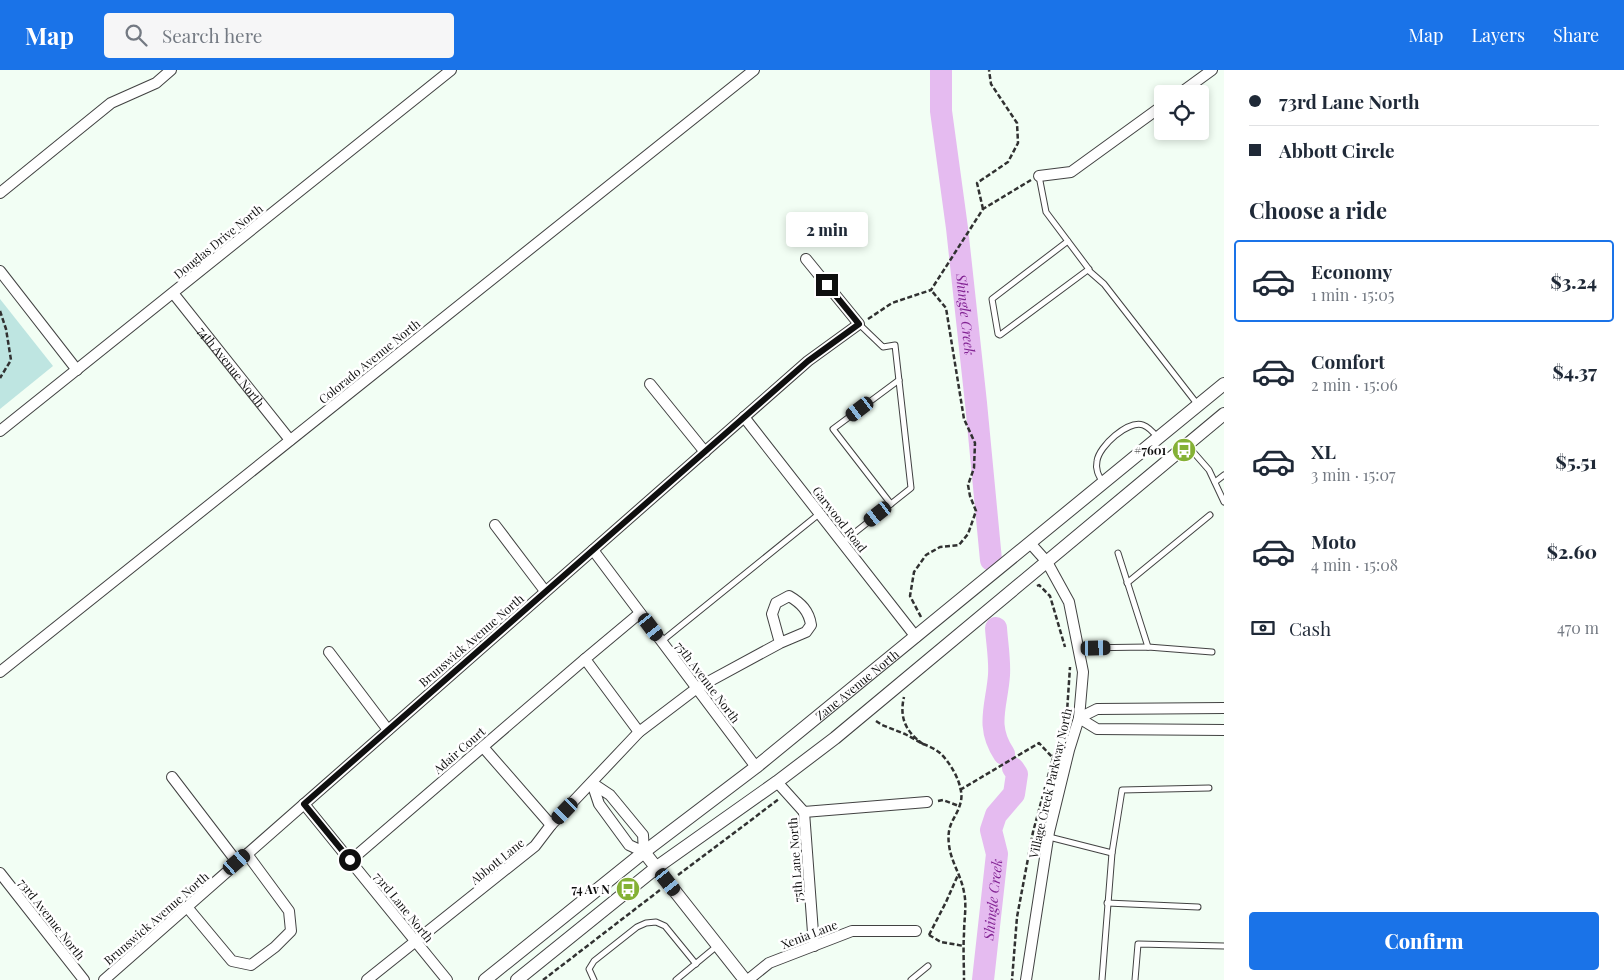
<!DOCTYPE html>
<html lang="en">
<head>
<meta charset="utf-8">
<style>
	body { margin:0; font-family:"Playfair Display",serif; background:#f6f6f7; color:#1f2937; height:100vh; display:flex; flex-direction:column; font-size:19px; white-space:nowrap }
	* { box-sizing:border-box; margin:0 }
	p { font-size:16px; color:#747a83 }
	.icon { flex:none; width:28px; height:28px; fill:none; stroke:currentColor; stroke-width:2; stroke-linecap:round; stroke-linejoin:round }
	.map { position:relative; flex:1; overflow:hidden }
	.details { display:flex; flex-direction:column; background:#fff; width:400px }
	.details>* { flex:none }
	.top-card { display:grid; align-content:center; height:110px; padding:0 25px; background:#fff }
	.buttons { position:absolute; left:1154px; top:15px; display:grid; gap:10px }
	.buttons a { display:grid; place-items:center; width:55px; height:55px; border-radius:5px; background:#fff; box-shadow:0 2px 8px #0003; font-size:25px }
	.end { position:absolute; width:22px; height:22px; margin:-11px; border:6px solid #0f0f0f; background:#fff; box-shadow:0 0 0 2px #fff }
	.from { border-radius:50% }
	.bubble { position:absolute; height:35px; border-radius:5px; background:#fff; box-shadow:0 2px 8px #0003; font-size:16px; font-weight:800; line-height:35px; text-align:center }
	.car { position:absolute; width:15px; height:30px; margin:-15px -8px; border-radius:6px; box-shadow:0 0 4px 1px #0007; background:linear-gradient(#222 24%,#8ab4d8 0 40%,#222 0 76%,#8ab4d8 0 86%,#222 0) }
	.top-card b { display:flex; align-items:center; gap:18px; height:48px; font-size:19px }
	.top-card b+b { border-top:1px solid #e0e1e3 }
	.top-card i { width:12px; height:12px; background:#1f2937 }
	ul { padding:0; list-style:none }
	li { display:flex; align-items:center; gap:15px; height:82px; margin:0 10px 8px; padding:0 15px; border:2px solid transparent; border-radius:5px }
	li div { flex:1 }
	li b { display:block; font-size:19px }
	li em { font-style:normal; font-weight:800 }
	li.current { border-color:#1a73e8 }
	li>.icon { width:45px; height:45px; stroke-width:1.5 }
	h2 { padding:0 25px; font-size:22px; line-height:60px }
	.pay { display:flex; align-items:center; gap:12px; height:55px; padding:0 25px; font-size:19px }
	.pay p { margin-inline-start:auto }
	.primary-button { display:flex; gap:10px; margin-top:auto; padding:10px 25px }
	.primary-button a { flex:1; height:58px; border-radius:5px; background:#1a73e8; color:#fff; font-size:20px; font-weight:800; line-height:58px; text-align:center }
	header { display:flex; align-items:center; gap:30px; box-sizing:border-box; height:70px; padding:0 25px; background:#1a73e8; color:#fff }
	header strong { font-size:24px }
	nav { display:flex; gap:28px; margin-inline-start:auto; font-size:18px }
	.search { width:350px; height:45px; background:#f6f6f7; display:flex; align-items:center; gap:12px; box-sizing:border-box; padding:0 18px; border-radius:5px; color:#747a83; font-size:19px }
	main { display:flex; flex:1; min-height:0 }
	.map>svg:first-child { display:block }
	.green { fill:#bee5e1 }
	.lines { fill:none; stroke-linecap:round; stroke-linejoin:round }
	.river { stroke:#e5bbf0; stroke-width:22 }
	.service-casing { stroke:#424242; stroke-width:7 }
	.minor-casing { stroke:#424242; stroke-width:12 }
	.tertiary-casing { stroke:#424242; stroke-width:14 }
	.path { stroke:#313131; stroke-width:2.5; stroke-dasharray:5 2.5; stroke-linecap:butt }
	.service { stroke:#fff; stroke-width:5 }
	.minor { stroke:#fff; stroke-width:10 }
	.tertiary { stroke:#fff; stroke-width:12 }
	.route { stroke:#0f0f0f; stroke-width:6 }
	.labels { text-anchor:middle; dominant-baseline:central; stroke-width:5; stroke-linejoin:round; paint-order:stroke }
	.street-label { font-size:12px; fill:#0f0f0f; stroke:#fff }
	.poi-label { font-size:12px; font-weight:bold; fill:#0f0f0f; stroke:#fff; text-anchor:end }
	.water-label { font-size:14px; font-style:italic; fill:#832494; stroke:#fff }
</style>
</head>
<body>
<header>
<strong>Map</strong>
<div class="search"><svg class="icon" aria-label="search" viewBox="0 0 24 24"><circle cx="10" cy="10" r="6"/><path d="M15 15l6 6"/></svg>Search here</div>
<nav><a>Map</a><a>Layers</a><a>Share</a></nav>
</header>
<main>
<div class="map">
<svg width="1224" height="910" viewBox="0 0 1224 910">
	<rect width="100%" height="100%" fill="#f2fef4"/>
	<path class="green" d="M0 229 53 296 0 339Z"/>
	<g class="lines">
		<g class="river">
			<path id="s1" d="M941 0V41L957 158 976 333 991 490"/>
			<path d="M996 558C997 573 1000 590 999 605 997 635 985 656 1004 684"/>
			<path id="s2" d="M983 910 997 784 991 760 996 745 1014 724 1017 704 1013 698"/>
		</g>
		<g class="service-casing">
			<g id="service">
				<path d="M1039 106 1046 142 1088 198 1089 199 1000 265 998 264 992 229 1068 171"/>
				<path d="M1088 200 1104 214 1198 335"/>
				<path d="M1188 376 1209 400 1224 432"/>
				<path d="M1215 412 1224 405"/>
				<path d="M1103 413C1099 406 1095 400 1097 391 1099 376 1128 350 1143 355 1149 357 1154 363 1158 368"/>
				<path d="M891 434 833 359 899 310"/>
				<path d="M843 472 911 418 895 275 883 277 859 254"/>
				<path d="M1118 483 1148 577"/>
				<path d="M1127 513 1210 445"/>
				<path d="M662 571 819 444"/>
				<path d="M1078 578 1148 577 1212 582"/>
				<path d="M1049 767 1112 783"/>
				<path d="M1107 833 1198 837"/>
				<path d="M594 910 589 899 594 891 637 857 646 853 656 852 665 856 696 894"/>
				<path d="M676 910 717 876"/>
				<path d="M911 910 928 896"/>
				<path d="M1102 910 1112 783 1122 720 1209 718"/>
				<path d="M1135 910 1138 874 1224 876"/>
			</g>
		</g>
		<g class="minor-casing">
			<g id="minor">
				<path d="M1179 24 1212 0"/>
				<path d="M1039 106 1071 102 1162 36"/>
				<path d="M0 123 111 33 156 13 171 0"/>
				<path d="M0 201 77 300"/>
				<path id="s3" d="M173 223 290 370"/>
				<path d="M650 314 705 382"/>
				<path d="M744 347 916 567"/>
				<path d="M0 361 451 0"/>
				<path d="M495 455 545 521"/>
				<path d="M593 480 756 697"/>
				<path d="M329 582 388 660"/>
				<path d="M0 602 754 0"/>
				<path d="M1079 648 1097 659 1224 660"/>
				<path d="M1079 648 1097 639 1224 638"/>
				<path d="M639 662 585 589 640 543"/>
				<path d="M483 677 551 755"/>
				<path d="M172 707 237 792"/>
				<path d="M777 712 804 742 814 876"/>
				<path d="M592 713 610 725 643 765 644 782 629 775 599 734Z"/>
				<path d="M304 734 447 910"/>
				<path d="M804 742 927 732"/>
				<path d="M350 791 585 589"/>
				<path d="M0 803 84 910"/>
				<path d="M187 837 232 891 251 895 275 877 291 861 289 841 247 784"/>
				<path d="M104 910 808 291 859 254 806 189"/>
				<path d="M367 910 535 776 551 755 639 662 697 618 780 573 806 562 811 555C809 541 801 533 789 526L776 533 772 544 780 573"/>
				<path d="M748 910 769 893 852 861H916"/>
				<path d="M1026 910 1049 762 1069 680 1079 648 1083 602 1069 532 1047 492 1030 473"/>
			</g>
		</g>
		<g class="tertiary-casing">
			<g id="tertiary">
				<path d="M644 782 745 910"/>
				<path id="s4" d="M485 910 644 782 756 697 1224 314"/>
				<path d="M517 910 657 797 777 712 835 668 1224 344"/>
			</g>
		</g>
		<g class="path">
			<path d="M983 139 977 113 1008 92 1018 73 1017 53 991 14 989 0"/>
			<path d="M0 241 6 259 11 290 0 308"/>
			<path d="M868 249 892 233 931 220 983 139 1031 110"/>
			<path d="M1037 516 1039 515 1050 526 1065 577"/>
			<path d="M921 547 910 526 914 502 926 485 940 477 959 475 968 464 976 441 970 426 968 415 974 398 975 373 964 349 946 238 931 220"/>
			<path d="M876 651 882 655 905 664 923 674C906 662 899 648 904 627"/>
			<path d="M923 674C929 676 935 679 940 683 951 693 964 716 961 731 957 749 946 752 949 775 951 792 961 805 964 822 967 836 964 849 964 864 963 879 964 895 964 910"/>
			<path d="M1053 688 1067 642 1070 597"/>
			<path d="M960 720 1039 673 1053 688 1033 762 1017 847 1012 910"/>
			<path d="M938 731 943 730 959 736"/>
			<path d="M678 805 779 729"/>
			<path d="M929 865 946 832 958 805"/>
			<path d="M929 865 941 872 964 876"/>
			<path d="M543 910 660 820"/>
		</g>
		<use href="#service" class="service"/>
		<use href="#minor" class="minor"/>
		<use href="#tertiary" class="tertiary"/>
	</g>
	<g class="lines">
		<path class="route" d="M350 790 304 734 808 291 859 254 827 215"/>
	</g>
	<defs>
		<g id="bus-disc" transform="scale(1.25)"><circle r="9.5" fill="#84b135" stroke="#fff"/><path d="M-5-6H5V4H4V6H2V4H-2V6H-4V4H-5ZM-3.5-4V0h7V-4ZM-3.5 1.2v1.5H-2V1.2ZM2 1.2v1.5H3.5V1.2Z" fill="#fff"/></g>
	</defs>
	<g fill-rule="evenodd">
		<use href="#bus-disc" x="1184" y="380"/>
		<use href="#bus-disc" x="628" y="819"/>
	</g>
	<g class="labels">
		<g class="street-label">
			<text transform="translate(218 171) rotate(-39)">Douglas Drive North</text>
			<text transform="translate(369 291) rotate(-39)">Colorado Avenue North</text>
			<text stroke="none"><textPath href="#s3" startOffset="94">74th Avenue North</textPath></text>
			<text transform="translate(840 449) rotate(52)">Garwood Road</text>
			<text transform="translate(471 570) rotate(-41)">Brunswick Avenue North</text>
			<text transform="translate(708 612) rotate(53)">75th Avenue North</text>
			<text stroke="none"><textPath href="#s4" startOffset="475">Zane Avenue North</textPath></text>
			<text transform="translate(459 680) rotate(-41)">Adair Court</text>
			<text transform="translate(1050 713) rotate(-77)">Village Creek Parkway North</text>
			<text transform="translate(795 790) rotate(-94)">75th Lane North</text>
			<text transform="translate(497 791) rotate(-39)">Abbott Lane</text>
			<text transform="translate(404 837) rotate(51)">73rd Lane North</text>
			<text transform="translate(156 848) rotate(-41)">Brunswick Avenue North</text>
			<text transform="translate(52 849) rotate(52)">73rd Avenue North</text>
			<text transform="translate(809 864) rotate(-21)">Xenia Lane</text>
		</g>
		<g class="poi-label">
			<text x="1166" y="380">#7601</text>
			<text x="610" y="819">74 Av N</text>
		</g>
		<g class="water-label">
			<text stroke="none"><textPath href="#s1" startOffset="246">Shingle Creek</textPath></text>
			<text stroke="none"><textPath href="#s2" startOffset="81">Shingle Creek</textPath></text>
		</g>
	</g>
</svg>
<div class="buttons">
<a><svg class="icon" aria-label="locate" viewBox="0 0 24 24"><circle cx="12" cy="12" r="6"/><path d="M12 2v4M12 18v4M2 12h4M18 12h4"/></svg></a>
</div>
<i class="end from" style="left:350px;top:790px"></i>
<i class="end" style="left:827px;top:215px"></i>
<div class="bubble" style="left:786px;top:142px;width:82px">2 min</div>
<i class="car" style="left:860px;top:339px;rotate:233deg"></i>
<i class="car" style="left:878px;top:444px;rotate:232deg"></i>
<i class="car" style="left:651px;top:557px;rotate:143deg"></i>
<i class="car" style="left:1096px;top:578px;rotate:89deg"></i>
<i class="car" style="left:565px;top:741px;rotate:224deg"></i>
<i class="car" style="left:237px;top:792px;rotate:49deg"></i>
<i class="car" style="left:668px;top:812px;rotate:142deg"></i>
</div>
<section class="details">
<div class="top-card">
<b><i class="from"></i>73rd Lane North</b>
<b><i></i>Abbott Circle</b>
</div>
<h2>Choose a ride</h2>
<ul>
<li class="current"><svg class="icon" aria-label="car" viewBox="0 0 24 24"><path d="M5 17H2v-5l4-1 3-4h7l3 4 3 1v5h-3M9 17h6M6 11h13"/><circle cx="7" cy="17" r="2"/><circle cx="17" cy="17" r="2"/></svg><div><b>Economy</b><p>1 min · 15:05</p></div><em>$3.24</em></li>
<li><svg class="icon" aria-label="car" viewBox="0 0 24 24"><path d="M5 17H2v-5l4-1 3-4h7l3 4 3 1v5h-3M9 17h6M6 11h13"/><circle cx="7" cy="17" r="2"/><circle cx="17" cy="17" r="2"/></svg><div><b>Comfort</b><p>2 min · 15:06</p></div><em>$4.37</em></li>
<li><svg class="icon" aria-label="car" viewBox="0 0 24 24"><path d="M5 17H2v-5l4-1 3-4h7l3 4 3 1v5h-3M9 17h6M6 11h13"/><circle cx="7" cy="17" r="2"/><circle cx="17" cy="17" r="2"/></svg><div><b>XL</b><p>3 min · 15:07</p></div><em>$5.51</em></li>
<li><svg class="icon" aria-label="car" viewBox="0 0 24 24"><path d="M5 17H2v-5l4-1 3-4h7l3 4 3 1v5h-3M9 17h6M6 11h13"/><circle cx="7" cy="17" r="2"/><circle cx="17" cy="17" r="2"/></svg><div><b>Moto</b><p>4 min · 15:08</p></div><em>$2.60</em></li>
</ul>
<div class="pay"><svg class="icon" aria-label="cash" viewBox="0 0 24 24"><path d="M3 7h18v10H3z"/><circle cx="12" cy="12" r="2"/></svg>Cash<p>470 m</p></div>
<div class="primary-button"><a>Confirm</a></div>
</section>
</main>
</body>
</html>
